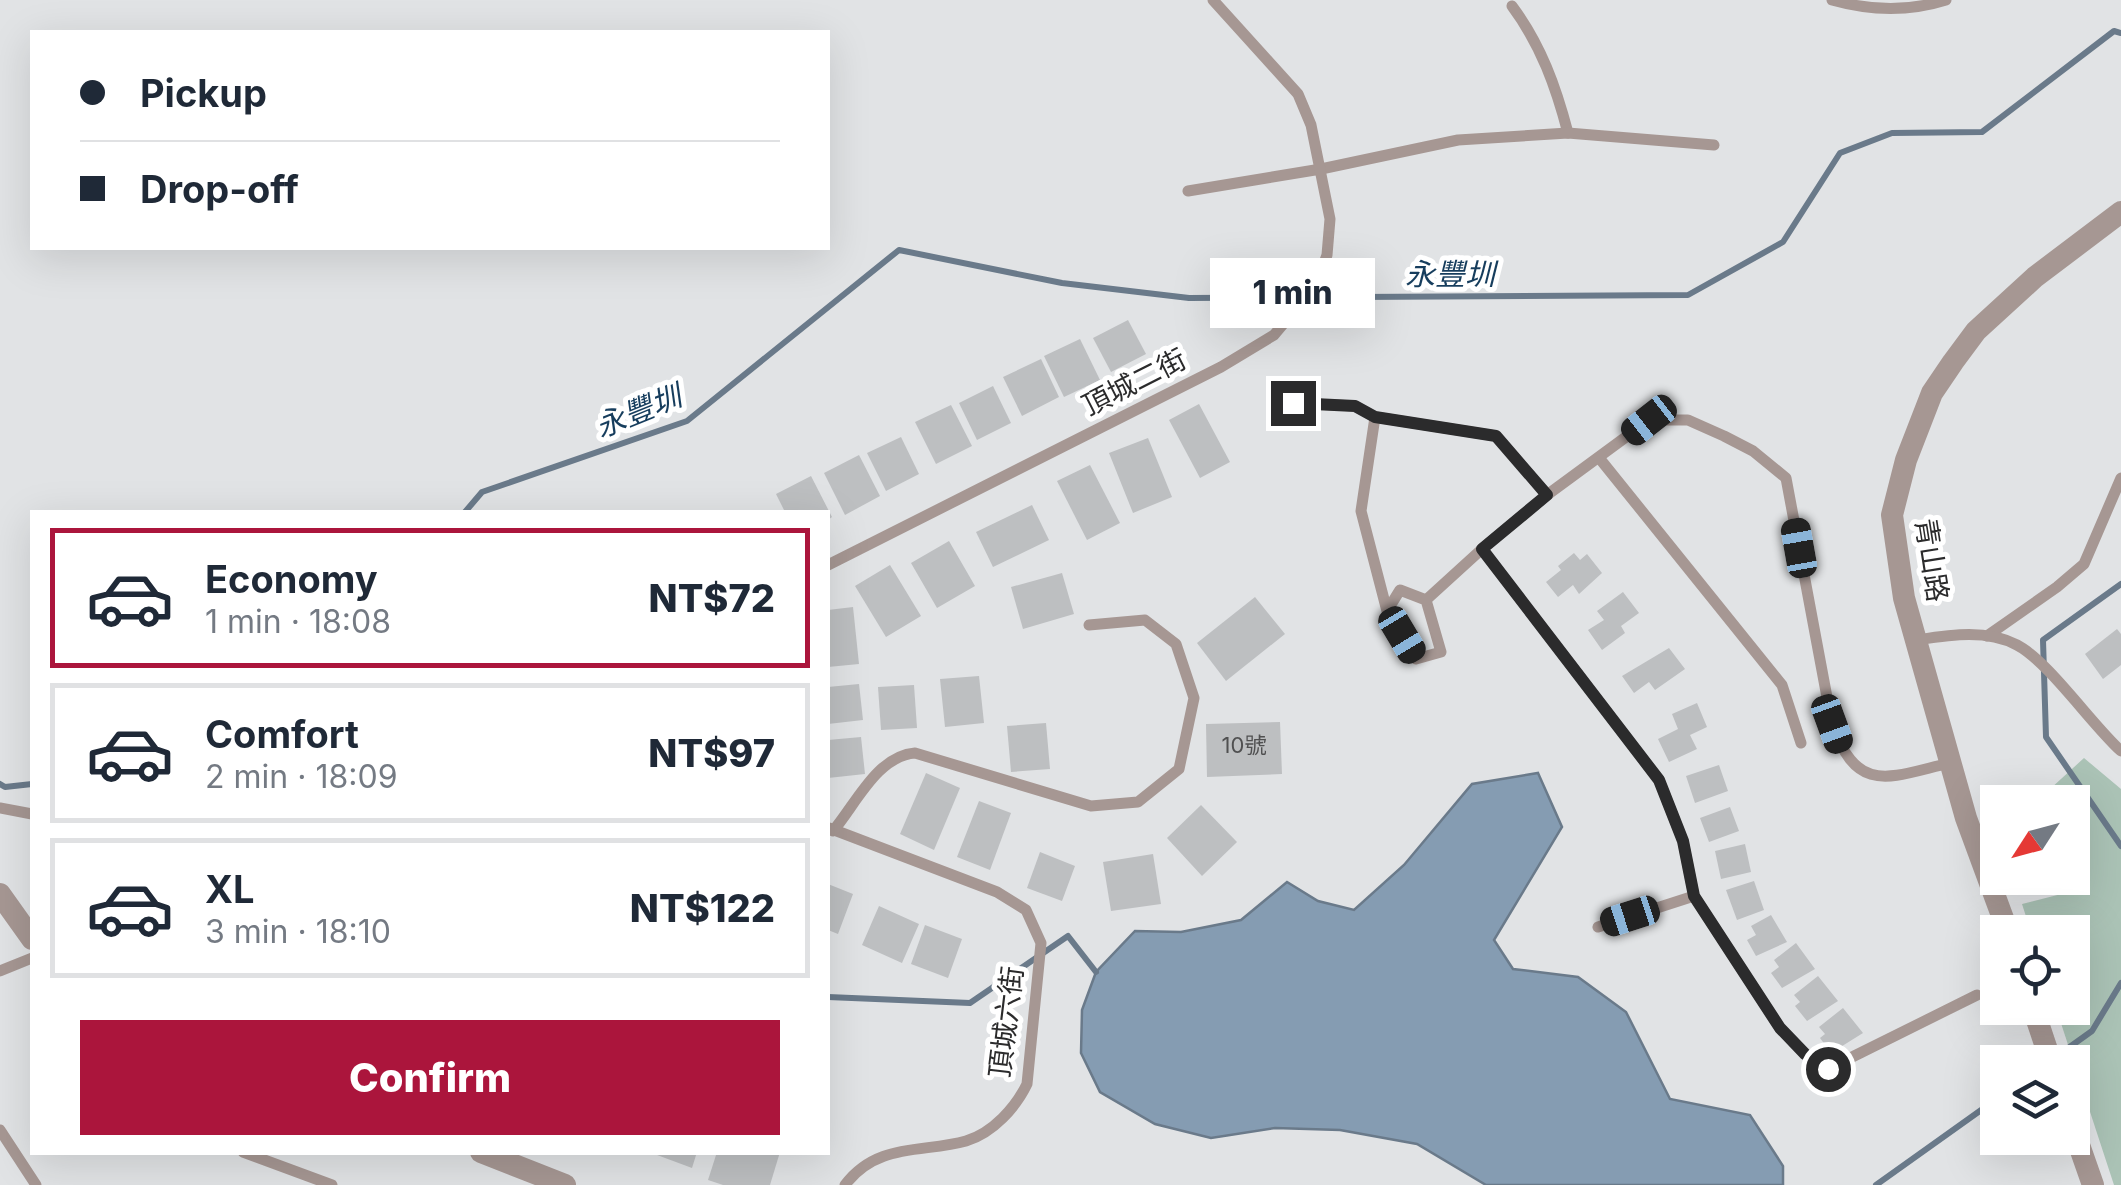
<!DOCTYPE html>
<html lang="en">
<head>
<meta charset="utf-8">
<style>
	body { margin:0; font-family:Inter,"Noto Sans TC",sans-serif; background:#f6f6f7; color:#1f2937; height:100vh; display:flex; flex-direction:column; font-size:38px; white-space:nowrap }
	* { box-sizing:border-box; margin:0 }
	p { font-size:32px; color:#747a83 }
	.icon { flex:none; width:55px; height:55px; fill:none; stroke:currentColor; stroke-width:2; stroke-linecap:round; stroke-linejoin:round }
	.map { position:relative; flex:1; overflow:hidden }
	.side { position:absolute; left:30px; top:510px; width:800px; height:645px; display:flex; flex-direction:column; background:#fff; border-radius:0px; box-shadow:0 10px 40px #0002 }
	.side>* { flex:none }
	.guide { position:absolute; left:30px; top:30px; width:800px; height:220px; border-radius:0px; box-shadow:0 10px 40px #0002; display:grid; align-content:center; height:220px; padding:0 50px; background:#fff }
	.needle { width:65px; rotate:234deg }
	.fabs { position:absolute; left:1980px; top:785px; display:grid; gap:20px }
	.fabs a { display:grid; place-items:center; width:110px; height:110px; border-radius:0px; background:#fff; box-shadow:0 10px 40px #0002; font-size:50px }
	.end { position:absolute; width:45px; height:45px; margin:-22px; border:12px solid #2b2b2c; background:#fff; box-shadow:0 0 0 5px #fff }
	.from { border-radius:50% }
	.bubble { position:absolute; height:70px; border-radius:0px; background:#fff; box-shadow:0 10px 40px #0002; font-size:32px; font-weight:800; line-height:70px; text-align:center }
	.car { position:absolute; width:30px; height:60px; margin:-30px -15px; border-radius:12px; box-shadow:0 0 8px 2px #0007; background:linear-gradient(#222 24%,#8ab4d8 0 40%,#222 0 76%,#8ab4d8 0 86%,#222 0) }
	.guide b { display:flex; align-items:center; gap:35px; height:95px; font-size:38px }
	.guide b+b { border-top:2px solid #e0e1e3 }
	.guide i { width:25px; height:25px; background:#1f2937 }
	ul { padding:18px 0 0; list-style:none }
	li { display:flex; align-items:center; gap:30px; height:140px; margin:0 20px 15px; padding:0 30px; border:5px solid #e0e1e3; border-radius:0px }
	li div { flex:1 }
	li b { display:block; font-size:38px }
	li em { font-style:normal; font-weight:800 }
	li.selected { border-color:#ab153c }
	li>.icon { width:90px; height:90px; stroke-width:1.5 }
	.primary-button { display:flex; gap:20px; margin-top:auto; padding:20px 50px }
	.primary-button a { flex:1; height:115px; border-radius:0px; background:#ab153c; color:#fff; font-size:40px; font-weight:800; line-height:115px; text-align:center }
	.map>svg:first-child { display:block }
	.green { fill:#abc3b6 }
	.water { fill:#859cb2; stroke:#6a7a8a; stroke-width:2.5 }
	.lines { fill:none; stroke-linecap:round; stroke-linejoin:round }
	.stream { stroke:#6a7a8a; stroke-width:6 }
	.building { fill:#bdbfc1 }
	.service { stroke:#a69793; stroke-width:11 }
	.minor { stroke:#a69793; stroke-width:22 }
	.route { stroke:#2b2b2c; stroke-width:12 }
	.labels { text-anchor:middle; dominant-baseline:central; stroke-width:10; stroke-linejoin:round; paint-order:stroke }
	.number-label { font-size:22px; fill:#505051 }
	.street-label { font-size:28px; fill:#2b2b2c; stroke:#fff }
	.water-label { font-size:30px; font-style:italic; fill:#163d5d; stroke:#fff }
</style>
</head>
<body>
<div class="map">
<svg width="2121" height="1185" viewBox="0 0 2121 1185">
	<rect width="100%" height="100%" fill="#e1e3e5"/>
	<path class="green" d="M2084 758 2121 789V1185H2114L2056 1008H2072V932H2031L2022 904 2077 890 2073 874 2072 802H2053L2050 789Z"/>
	<path class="water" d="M1538 773 1562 827 1494 940 1513 969 1578 977 1626 1012 1670 1099 1750 1115 1783 1166V1185H1486L1417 1144 1340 1130 1275 1128 1211 1138 1155 1124 1100 1092 1081 1053 1082 1010 1096 972 1135 931 1181 932 1241 920 1287 882 1318 901 1354 910 1404 865 1472 784Z"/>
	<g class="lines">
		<g class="stream">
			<path d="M465 512 482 492 687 421 899 250 1062 283 1189 298 1688 295 1783 242 1840 153 1892 133 1982 132 2114 31 2121 33"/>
			<path d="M2121 584 2043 640 2046 737 2121 846"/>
			<path d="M0 784 5 787 32 784"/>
			<path d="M828 997 970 1003 1068 936 1096 972"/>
			<path d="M2057 1056 2092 1031 2121 983"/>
			<path d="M1876 1185 1998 1098"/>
		</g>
	</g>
	<g class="building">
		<path d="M1128 320 1146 354 1111 372 1093 338Z"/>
		<path d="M1080 339 1100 380 1064 397 1044 356Z"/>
		<path d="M1041 359 1059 397 1022 416 1003 377Z"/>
		<path d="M993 386 1011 423 977 440 959 403Z"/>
		<path d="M1199 404 1230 462 1200 478 1169 420Z"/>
		<path d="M951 405 972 446 936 464 915 422Z"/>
		<path d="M901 437 919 474 886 491 867 453Z"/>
		<path d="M1148 438 1172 497 1133 513 1109 453Z"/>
		<path d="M859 455 880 496 845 515 824 473Z"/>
		<path d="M1090 465 1120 523 1087 540 1057 481Z"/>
		<path d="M811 476 832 517 828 520V512H785L776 494Z"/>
		<path d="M1032 505 1049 540 993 567 976 532Z"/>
		<path d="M949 541 975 586 937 608 911 563Z"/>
		<path d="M1574 553 1580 560 1587 554 1602 573 1579 594 1573 585 1558 597 1546 582 1561 570 1558 566Z"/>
		<path d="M890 565 921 616 886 637 855 586Z"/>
		<path d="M1062 573 1074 614 1023 629 1011 587Z"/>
		<path d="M1623 592 1639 613 1621 626 1625 633 1602 650 1588 630 1604 620 1597 611Z"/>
		<path d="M1255 597 1285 634 1226 681 1197 643Z"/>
		<path d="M853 607 859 664 828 667V610Z"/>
		<path d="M2117 629 2121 634V665L2103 679 2085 654Z"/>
		<path d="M1669 648 1685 669 1655 690 1649 682 1634 693 1622 676Z"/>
		<path d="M979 676 984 723 945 727 940 679Z"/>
		<path d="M859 684 863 720 828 724V687Z"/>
		<path d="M914 685 917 728 881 730 878 687Z"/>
		<path d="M1697 703 1707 727 1690 735 1697 749 1669 762 1658 739 1678 729 1672 714Z"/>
		<path d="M1280 722 1282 774 1207 777 1206 724Z"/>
		<path d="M1046 723 1050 769 1011 772 1007 726Z"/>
		<path d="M861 737 865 774 828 778V740Z"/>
		<path d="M1719 765 1728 791 1695 803 1686 776Z"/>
		<path d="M926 773 960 788 934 850 900 834Z"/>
		<path d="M979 801 1011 813 990 870 957 857Z"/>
		<path d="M1201 805 1237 842 1202 876 1167 838Z"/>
		<path d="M1730 807 1739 831 1709 842 1700 818Z"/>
		<path d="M1745 844 1751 872 1721 879 1715 851Z"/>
		<path d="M1040 852 1075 866 1062 901 1027 888Z"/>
		<path d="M1153 854 1161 904 1111 911 1103 862Z"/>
		<path d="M1754 881 1764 910 1737 920 1726 890Z"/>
		<path d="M828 884 853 894 838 934 828 930Z"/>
		<path d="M879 906 919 924 902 963 862 945Z"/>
		<path d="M1771 915 1787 942 1756 956 1747 940 1756 935 1751 926Z"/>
		<path d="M925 925 962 939 948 978 911 964Z"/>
		<path d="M1796 943 1815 969 1782 988 1771 973 1779 967 1774 960Z"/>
		<path d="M1818 976 1838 1001 1807 1021 1795 1006 1800 1002 1794 995Z"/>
		<path d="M1843 1008 1863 1033 1831 1053 1820 1038 1825 1034 1819 1027Z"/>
		<path d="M649 1152H697L692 1168Z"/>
		<path d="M717 1152H780L770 1185H723L708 1180Z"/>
	</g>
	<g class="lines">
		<g class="service">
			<path d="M1832 0C1871 11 1908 12 1946 0"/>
			<path d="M1512 6C1541 45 1556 87 1568 133"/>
			<path d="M1188 191 1321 169 1458 140 1568 133 1714 145"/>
			<path d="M1293 403 1355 406 1375 417 1496 436 1547 495"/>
			<path d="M1375 417 1361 511 1387 611 1416 659 1441 652 1426 600 1400 590 1387 611"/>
			<path d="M1600 459 1782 685 1801 743"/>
			<path d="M828 565 1221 367 1274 335 1316 285 1327 255 1330 219 1311 125 1298 94 1213 0"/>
			<path d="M1426 600 1482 549"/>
			<path d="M1987 636 2057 587 2084 564 2121 478"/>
			<path d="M1917 640C1950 635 1986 629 2017 645 2048 661 2092 725 2121 751"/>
			<path d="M1950 763C1889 777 1858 796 1832 724L1786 478 1753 451 1724 436 1688 420H1649L1547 495 1482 549 1659 780 1683 841 1694 896 1780 1028 1805 1054 1828 1069 1977 995"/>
			<path d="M0 808 32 814"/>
			<path d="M829 828 997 892 1026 910 1041 943 1027 1084C1016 1107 993 1133 966 1141 924 1153 877 1142 845 1185"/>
			<path d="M833 831C856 804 877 756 915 753L1091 806 1138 802 1179 769 1194 698 1176 644 1145 620 1089 625"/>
			<path d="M1598 927 1694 896"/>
			<path d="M0 971 32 958"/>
			<path d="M0 1130 36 1185"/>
			<path d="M243 1152 332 1185"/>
		</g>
		<g class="minor">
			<path d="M0 894 32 939"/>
			<path d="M2008 932 1966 818 1904 598 1892 515 1906 460 1932 393 1953 362 1976 331 2035 277 2121 212"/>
			<path d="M2033 1008 2051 1062"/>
			<path d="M2072 1125 2093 1185"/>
			<path d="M481 1152 565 1185"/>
		</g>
	</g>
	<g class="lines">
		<path class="route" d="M1293 403 1355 406 1375 417 1496 436 1547 495 1482 549 1659 780 1683 841 1694 896 1780 1028 1805 1054 1828 1069"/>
	</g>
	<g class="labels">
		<g class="number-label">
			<text x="1244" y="745">10號</text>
		</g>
		<g class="street-label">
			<text transform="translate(1134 382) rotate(-27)">頂城二街</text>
			<text transform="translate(1932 560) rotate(81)">青山路</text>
			<text transform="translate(1006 1022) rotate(-83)">頂城六街</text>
		</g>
		<g class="water-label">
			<text x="1450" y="274">永豐圳</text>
			<text transform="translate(638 411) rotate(-22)">永豐圳</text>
		</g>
	</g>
</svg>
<div class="fabs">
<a><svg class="needle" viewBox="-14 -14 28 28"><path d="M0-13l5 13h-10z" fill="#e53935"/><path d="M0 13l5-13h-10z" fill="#747a83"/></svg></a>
<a><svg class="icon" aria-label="locate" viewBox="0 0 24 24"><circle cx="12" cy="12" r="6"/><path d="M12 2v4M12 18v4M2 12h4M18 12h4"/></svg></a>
<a><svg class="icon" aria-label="layers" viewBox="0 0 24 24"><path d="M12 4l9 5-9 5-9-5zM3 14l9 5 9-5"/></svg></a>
</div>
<i class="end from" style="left:1828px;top:1069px"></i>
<i class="end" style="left:1293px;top:403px"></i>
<div class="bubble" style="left:1210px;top:258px;width:165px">1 min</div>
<i class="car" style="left:1649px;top:420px;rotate:232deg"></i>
<i class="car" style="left:1799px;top:548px;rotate:350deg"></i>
<i class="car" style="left:1402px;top:635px;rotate:149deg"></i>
<i class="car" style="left:1832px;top:724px;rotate:160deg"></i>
<i class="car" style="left:1630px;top:916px;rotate:252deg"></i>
<div class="guide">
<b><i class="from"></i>Pickup</b>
<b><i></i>Drop-off</b>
</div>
<section class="side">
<ul>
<li class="selected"><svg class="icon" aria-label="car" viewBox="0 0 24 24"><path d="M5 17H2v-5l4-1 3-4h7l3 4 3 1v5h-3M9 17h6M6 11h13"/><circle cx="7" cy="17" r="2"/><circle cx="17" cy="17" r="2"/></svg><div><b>Economy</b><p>1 min · 18:08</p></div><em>NT$72</em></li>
<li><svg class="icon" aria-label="car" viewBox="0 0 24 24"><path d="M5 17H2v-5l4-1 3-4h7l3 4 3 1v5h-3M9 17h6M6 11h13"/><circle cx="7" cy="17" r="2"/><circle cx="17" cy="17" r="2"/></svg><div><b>Comfort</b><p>2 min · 18:09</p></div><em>NT$97</em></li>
<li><svg class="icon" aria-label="car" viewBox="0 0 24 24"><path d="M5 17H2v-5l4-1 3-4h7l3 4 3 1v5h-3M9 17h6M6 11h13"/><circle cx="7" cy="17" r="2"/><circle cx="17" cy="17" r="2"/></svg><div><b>XL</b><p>3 min · 18:10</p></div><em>NT$122</em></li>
</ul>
<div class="primary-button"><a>Confirm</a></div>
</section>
</div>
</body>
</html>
